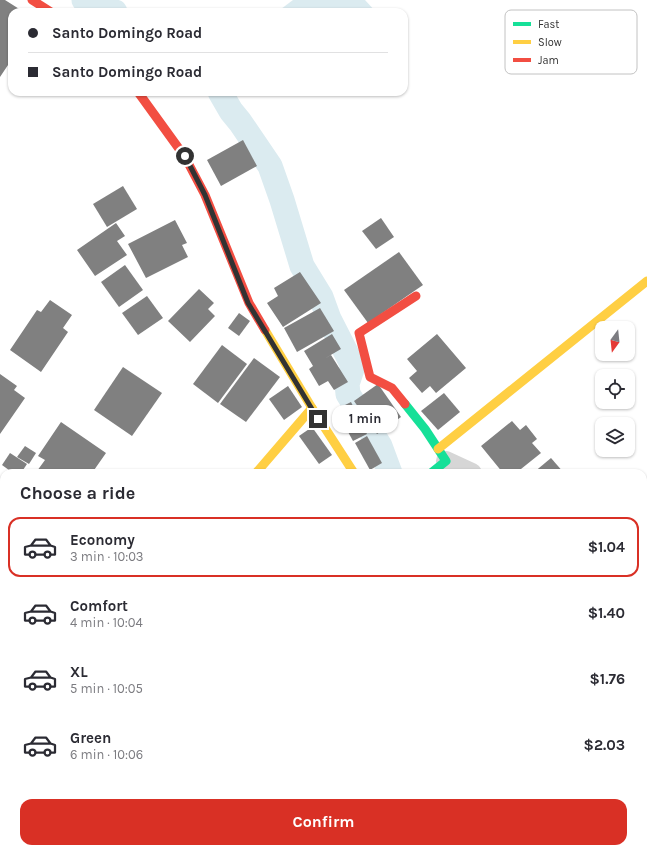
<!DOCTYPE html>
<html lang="en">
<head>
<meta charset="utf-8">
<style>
	body { margin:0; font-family:Karla,sans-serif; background:#f2f2f3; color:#2b2b33; height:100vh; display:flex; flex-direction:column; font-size:15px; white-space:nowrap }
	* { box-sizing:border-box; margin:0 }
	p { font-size:13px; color:#7c7c81 }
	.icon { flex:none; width:22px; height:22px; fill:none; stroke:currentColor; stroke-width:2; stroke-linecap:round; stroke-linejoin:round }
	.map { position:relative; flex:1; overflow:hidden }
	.panel { position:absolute; left:0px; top:469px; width:647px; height:384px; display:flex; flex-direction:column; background:#fff; border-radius:12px 12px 0 0; box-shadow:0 1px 3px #0004 }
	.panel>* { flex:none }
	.banner { position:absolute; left:8px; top:8px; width:400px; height:88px; border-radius:12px; box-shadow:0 1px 3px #0004; display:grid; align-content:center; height:88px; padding:0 20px; background:#fff }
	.needle { width:26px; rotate:195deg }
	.buttons { position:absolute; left:595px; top:321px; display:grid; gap:8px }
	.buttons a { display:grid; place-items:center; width:40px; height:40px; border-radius:8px; background:#fff; box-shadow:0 1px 3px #0004; font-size:20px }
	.end { position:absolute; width:18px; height:18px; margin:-9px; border:5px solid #323232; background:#fff; box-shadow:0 0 0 2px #fff }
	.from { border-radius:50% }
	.bubble { position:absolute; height:28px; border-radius:12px; background:#fff; box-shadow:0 1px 3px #0004; font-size:13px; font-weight:700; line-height:28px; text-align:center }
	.banner b { display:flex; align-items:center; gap:14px; height:38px; font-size:15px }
	.banner b+b { border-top:1px solid #e1e1e2 }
	.banner i { width:10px; height:10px; background:#2b2b33 }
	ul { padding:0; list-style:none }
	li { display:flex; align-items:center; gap:12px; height:60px; margin:0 8px 6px; padding:0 12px; border:2px solid transparent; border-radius:12px }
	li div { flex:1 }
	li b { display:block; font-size:15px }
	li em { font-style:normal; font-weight:700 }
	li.selected { border-color:#d93025 }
	li>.icon { width:36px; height:36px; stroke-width:1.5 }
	h2 { padding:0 20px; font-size:18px; line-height:48px }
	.button { display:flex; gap:8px; margin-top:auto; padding:8px 20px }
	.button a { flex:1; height:46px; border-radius:12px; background:#d93025; color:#fff; font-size:16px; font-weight:700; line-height:46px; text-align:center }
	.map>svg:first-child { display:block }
	.water { fill:#dbebf0 }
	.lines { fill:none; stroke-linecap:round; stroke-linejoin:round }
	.canal { stroke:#dbebf0; stroke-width:25 }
	.building { fill:#808080 }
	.street { stroke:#d6d6d6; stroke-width:20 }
	.fast { stroke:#16e098; stroke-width:9 }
	.slow { stroke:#ffcf43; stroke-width:9 }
	.jam { stroke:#f24e42; stroke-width:9 }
	.route { stroke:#323232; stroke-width:5 }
	.key { fill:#fff; stroke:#c2c2c2; stroke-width:1 }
	.key-label { font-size:11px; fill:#323232 }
</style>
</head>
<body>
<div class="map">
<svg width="647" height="853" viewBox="0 0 647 853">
	<rect width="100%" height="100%" fill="#fff"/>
	<path class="water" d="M293 0H365L376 12H277Z"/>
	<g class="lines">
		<g class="canal">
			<path d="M84 0 115 12"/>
			<path d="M220 92 231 111 240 122 270 166 282 200 302 266 321 297 329 319 353 366 347 384 348 394 380 446 390 473"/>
			<path d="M519 849 520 853"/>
		</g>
	</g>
	<g class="building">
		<path d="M0 0H5L24 12H12V59L0 77Z"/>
		<path d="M243 140 257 166 221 186 207 160Z"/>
		<path d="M123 186 137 209 107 227 93 204Z"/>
		<path d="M381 218 394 237 376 249 362 231Z"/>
		<path d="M175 220 187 243 182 245 188 257 146 278 128 244Z"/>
		<path d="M116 223 125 236 117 241 127 255 95 276 77 250Z"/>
		<path d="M399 252 423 285 368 323 344 290Z"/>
		<path d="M125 265 143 290 119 307 101 282Z"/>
		<path d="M300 272 321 303 283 327 267 303 278 296 274 288Z"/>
		<path d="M199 289 214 303 208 309 215 316 190 342 168 321Z"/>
		<path d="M147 296 163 318 138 335 122 313Z"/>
		<path d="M50 300 72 315 63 328 68 332 41 372 10 350 37 310 41 312Z"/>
		<path d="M320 308 334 331 297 352 284 328Z"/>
		<path d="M239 313 250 321 239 336 228 328Z"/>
		<path d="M332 334 341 349 324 359 331 355 348 382 334 390 328 381 319 386 309 369 313 366 304 351Z"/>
		<path d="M437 334 466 368 436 393 430 386 422 393 409 378 417 371 407 359Z"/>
		<path d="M222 345 247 364 218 403 193 384Z"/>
		<path d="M254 358 280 377 246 422 220 404Z"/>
		<path d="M123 367 162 393 132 436 94 410Z"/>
		<path d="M0 374 17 386 14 390 25 398 0 434Z"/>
		<path d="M378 384 401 417 377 434 354 401Z"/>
		<path d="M288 386 302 407 284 420 269 399Z"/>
		<path d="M444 393 460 412 438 430 421 411Z"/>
		<path d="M351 402 356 412 342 419 337 409Z"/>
		<path d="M356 414 367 434 353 441 342 421Z"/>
		<path d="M512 421 520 430 526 425 537 439 532 443 541 453 516 473H503L481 446Z"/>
		<path d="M61 422 106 453 92 473H40L37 471 45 460 38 456Z"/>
		<path d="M312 427 332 455 319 464 299 436Z"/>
		<path d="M367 436 382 463 370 470 355 443Z"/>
		<path d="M25 446 36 453 29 464 17 457Z"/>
		<path d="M10 453 27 464 21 473H13L2 465Z"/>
		<path d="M551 458 564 473H533Z"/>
		<path d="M0 482 4 484V518L0 516Z"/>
		<path d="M643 742 647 747V812L643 807Z"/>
		<path d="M647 828V852L645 853H617L622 849H643V832Z"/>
		<path d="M132 849H191L187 853H136Z"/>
		<path d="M272 849H300L297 853H276Z"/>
		<path d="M325 849H356L357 853H326Z"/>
		<path d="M358 849H401L402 853H359Z"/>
		<path d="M424 849H459L448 853H426Z"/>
		<path d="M553 849H602L597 853H551L550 852Z"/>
	</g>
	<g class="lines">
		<path class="street" d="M446 461 472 473"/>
		<path class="fast" d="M405 404 425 429 446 461 431 473"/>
		<g class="slow">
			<path d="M265 330 312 408 354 473"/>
			<path d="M438 449 647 281"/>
			<path d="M256 473 312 408"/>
			<path d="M489 849 491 853"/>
		</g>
		<g class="jam">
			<path d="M32 0 51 12"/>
			<path d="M138 92 185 157 205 195 249 303 265 330"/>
			<path d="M405 404 392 388 370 377 359 333 416 296"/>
		</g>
	</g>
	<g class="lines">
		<path class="route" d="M185 156 205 195 248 303 318 419"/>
	</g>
	<rect x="505" y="10" width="132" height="64" rx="6" class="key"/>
	<rect x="513" y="22" width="18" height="4" fill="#16e098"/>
	<rect x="513" y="40" width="18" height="4" fill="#ffcf43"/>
	<rect x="513" y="58" width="18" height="4" fill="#f24e42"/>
	<g class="key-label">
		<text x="538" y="28">Fast</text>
		<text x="538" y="46">Slow</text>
		<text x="538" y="64">Jam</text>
	</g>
</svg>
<div class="buttons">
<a><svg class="needle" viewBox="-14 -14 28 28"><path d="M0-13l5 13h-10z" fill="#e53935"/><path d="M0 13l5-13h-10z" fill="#7c7c81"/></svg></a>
<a><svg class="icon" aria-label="locate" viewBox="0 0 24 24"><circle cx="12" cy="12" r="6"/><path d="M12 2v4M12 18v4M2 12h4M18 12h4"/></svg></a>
<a><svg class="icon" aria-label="layers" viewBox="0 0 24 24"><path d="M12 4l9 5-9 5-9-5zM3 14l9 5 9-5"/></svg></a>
</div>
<i class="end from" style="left:185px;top:156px"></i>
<i class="end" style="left:318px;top:419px"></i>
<div class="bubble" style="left:332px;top:405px;width:66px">1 min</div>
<div class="banner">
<b><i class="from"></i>Santo Domingo Road</b>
<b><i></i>Santo Domingo Road</b>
</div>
<section class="panel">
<h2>Choose a ride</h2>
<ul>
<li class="selected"><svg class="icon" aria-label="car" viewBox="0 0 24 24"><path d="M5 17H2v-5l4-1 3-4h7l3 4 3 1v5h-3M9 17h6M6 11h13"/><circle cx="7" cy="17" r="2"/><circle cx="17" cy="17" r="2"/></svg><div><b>Economy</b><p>3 min · 10:03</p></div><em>$1.04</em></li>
<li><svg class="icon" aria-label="car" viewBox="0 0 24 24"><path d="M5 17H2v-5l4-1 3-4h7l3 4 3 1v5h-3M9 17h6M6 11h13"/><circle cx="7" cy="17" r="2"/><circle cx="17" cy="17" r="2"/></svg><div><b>Comfort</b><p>4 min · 10:04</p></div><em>$1.40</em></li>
<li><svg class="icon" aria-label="car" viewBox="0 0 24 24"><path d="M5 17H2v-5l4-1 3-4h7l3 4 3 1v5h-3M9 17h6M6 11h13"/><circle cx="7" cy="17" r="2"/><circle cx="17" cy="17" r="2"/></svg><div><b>XL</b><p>5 min · 10:05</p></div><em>$1.76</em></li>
<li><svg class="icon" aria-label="car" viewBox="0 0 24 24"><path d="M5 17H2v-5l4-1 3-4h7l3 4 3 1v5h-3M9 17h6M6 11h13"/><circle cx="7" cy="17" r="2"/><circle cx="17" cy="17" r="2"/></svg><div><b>Green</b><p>6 min · 10:06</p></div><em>$2.03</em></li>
</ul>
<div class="button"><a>Confirm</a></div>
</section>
</div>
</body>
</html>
